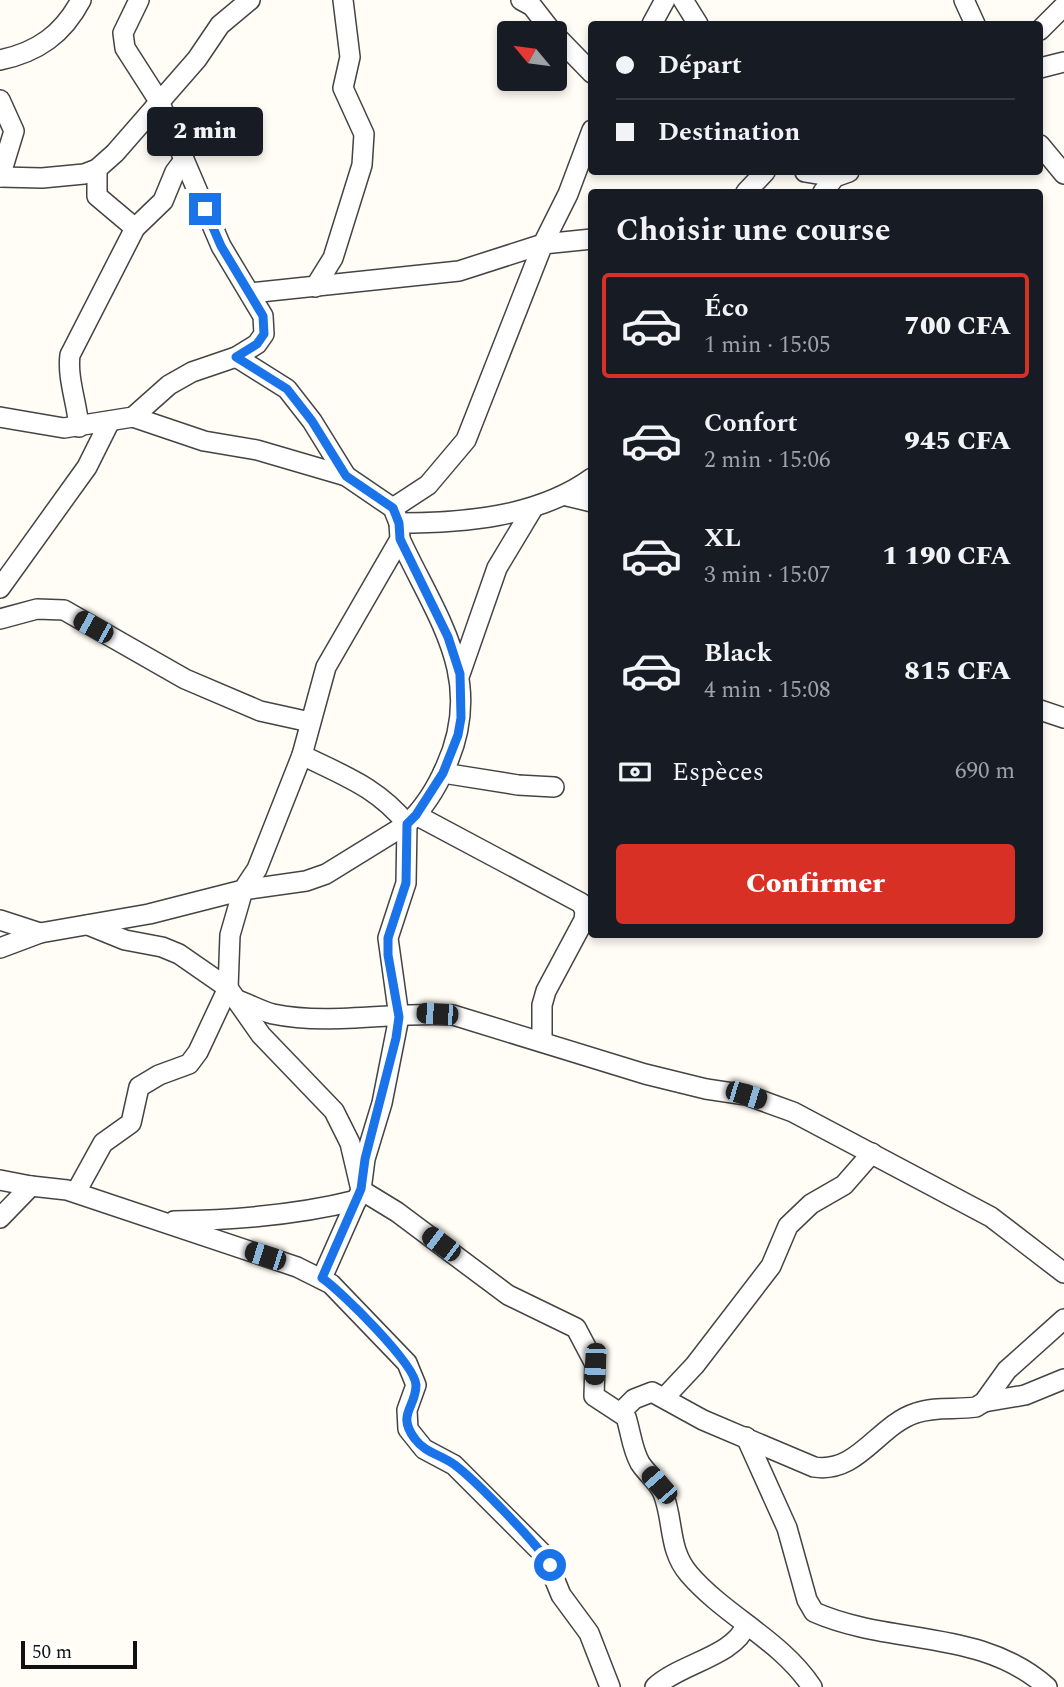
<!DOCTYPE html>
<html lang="fr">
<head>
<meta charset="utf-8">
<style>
	body { margin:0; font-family:Spectral,serif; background:#20242c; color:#f1f3f6; height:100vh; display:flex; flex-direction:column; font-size:26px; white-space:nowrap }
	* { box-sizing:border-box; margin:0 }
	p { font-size:23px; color:#9ea1a6 }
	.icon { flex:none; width:38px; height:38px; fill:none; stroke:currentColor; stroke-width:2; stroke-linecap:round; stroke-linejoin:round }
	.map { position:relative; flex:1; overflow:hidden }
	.panel { position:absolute; left:588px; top:189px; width:455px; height:749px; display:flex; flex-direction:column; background:#171b24; border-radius:7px; box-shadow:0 4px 10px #0003 }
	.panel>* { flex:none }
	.banner { position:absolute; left:588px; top:21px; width:455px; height:154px; border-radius:7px; box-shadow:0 4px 10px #0003; display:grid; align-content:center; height:154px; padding:0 28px; background:#171b24 }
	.needle { width:46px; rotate:299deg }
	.tools { position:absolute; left:497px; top:21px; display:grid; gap:14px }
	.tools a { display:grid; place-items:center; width:70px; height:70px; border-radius:7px; background:#171b24; box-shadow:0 4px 10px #0003; font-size:35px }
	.scale { position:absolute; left:21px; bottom:18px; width:116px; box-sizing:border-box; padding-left:7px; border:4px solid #111; border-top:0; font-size:19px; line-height:24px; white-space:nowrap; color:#111; -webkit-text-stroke:5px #fff; paint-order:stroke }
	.end { position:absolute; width:32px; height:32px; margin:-16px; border:9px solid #1a73e8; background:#fff; box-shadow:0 0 0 4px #fff }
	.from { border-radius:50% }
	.bubble { position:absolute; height:49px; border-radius:7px; background:#171b24; box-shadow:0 4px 10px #0003; font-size:23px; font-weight:800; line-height:49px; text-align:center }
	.car { position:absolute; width:21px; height:42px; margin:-21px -10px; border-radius:9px; box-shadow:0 0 5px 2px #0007; background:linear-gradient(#222 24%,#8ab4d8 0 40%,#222 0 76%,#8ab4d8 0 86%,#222 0) }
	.banner b { display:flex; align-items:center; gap:24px; height:66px; font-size:26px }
	.banner b+b { border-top:2px solid #363941 }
	.banner i { width:18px; height:18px; background:#f1f3f6 }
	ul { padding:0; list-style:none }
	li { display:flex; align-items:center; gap:21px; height:105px; margin:0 14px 10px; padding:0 14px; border:4px solid transparent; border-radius:7px }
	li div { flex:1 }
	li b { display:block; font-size:26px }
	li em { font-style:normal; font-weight:800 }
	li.on { border-color:#d93025 }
	li>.icon { width:63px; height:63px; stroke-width:1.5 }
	h2 { padding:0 28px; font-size:32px; line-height:84px }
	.pay { display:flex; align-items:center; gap:18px; height:77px; padding:0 28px; font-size:26px }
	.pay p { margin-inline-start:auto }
	.cta { display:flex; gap:14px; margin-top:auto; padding:14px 28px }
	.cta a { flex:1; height:80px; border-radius:7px; background:#d93025; color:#fff; font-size:28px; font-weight:800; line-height:80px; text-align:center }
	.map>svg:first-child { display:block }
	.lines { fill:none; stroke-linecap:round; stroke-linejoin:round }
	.minor-casing { stroke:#444; stroke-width:22 }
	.minor { stroke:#fff; stroke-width:19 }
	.route { stroke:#1a73e8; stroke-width:9 }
</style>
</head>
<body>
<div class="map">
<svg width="1064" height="1687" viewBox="0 0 1064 1687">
	<rect width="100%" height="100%" fill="#fffdf5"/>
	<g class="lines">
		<g class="minor-casing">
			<g id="minor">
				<path d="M521 0 532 6 553 33"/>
				<path d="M683 0 698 24"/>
				<path d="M964 0 975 24"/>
				<path d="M652 24 665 0"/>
				<path d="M1040 30 1064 6"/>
				<path d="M555 35 592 73"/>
				<path d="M0 60C38 52 63 34 81 0"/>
				<path d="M1040 68 1064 62"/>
				<path d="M0 100 14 131 0 177"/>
				<path d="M1040 145 1064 174"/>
				<path d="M97 169V196L135 228"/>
				<path d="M805 172 835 177"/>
				<path d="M0 177 42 178 84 174 97 169 115 153 197 59 220 25 250 0"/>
				<path d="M746 192 765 172"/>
				<path d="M823 192 835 177 849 172"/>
				<path d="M315 287 333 258 362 165 364 134 343 88 350 57 343 0"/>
				<path d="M250 293 459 271 543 244 568 194 592 130"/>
				<path d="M236 357 287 389 312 421 346 476"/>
				<path d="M0 417 64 428 133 417 169 385 192 372 236 357 257 344 264 334 263 316 221 246 159 101 125 48 123 33 139 0"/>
				<path d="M79 427C77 403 67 378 70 355L135 228 163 201 175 172 184 160"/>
				<path d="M567 496 592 502"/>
				<path d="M393 508 428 485 466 440 543 244 592 239"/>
				<path d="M399 523C464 523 538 517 592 478"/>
				<path d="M0 588 87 467 110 421"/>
				<path d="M0 619 37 609 64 610 185 679 260 711 310 722"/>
				<path d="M460 674 497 568 533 508"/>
				<path d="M1040 710 1064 718"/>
				<path d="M302 755C344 776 377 787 407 824L406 883 388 938 399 1017 382 1103 365 1159 361 1190 397 1212 508 1295 576 1328 595 1364 594 1396 626 1417C631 1433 632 1449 640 1463 647 1474 658 1481 663 1493 674 1521 668 1550 689 1574 725 1616 781 1640 812 1687"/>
				<path d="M443 773 518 785 554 787"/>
				<path d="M416 815 581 903 585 911 584 920 546 991 542 1005V1041"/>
				<path d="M0 920 40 933"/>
				<path d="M88 925 125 940 162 947 179 954 228 988 261 1035 334 1111 350 1143 361 1190 322 1278"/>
				<path d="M0 948 40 933 149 914 243 890 257 869 302 755 326 667 400 539 399 523 393 508 346 476 257 450 204 441 133 417"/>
				<path d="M237 1000C249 1004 261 1011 273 1014 330 1026 395 1011 453 1015L645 1074 706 1089 746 1095 793 1112 991 1217 1064 1273"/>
				<path d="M0 1180 31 1186"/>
				<path d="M76 1192 103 1143 131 1123 139 1087 159 1075 189 1064 198 1052 228 988 230 935 243 890 306 881 326 874 407 824C424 808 437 787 446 766 486 678 436 617 400 539"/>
				<path d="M0 1218 31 1186 67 1190 297 1267 331 1284 407 1363 416 1385 407 1410 408 1429 424 1449 454 1465 545 1556 561 1595 589 1633 610 1687"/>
				<path d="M174 1221C235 1220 298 1215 357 1200"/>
				<path d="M665 1397 695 1365 771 1266 788 1226 811 1204 844 1185 872 1153"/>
				<path d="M984 1402 1025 1395 1064 1379"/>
				<path d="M621 1412 634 1399 652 1392 703 1420 814 1467C858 1474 878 1425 916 1413 935 1406 957 1410 976 1407L984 1402 1007 1370 1064 1319"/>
				<path d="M746 1437 787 1528 807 1600 814 1612C891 1646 981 1628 1047 1687"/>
				<path d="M655 1687C679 1664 735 1656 746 1625"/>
			</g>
		</g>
		<use href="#minor" class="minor"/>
	</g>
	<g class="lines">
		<path class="route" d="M205 209 221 246 263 316 264 334 257 344 236 357 287 389 312 421 346 476 393 508 399 523 400 539 448 637 460 674 461 718 458 735 443 773 416 815 407 824 406 883 388 938V955L399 1017 396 1038 365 1159 361 1189 322 1278C341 1291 415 1364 416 1385 416 1408 396 1414 415 1439 425 1453 442 1455 455 1465 476 1481 537 1543 550 1565"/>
	</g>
</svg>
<div class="tools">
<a><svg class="needle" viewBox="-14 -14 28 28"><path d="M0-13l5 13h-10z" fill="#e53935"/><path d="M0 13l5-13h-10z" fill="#9ea1a6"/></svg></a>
</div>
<div class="scale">50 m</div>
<i class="end from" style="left:550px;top:1565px"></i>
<i class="end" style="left:205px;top:209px"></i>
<div class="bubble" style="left:147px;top:107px;width:116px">2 min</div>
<i class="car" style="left:93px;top:627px;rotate:299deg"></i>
<i class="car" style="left:437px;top:1014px;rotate:274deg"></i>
<i class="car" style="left:746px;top:1095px;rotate:107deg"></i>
<i class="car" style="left:441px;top:1244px;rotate:307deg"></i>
<i class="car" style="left:265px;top:1256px;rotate:288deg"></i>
<i class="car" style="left:595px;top:1364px;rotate:183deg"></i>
<i class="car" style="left:659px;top:1485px;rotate:319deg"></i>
<div class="banner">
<b><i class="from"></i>Départ</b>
<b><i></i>Destination</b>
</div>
<section class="panel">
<h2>Choisir une course</h2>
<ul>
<li class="on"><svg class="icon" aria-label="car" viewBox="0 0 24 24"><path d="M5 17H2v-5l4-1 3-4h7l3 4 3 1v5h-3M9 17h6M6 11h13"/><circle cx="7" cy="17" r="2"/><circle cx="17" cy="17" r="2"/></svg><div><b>Éco</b><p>1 min · 15:05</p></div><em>700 CFA</em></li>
<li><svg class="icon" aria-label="car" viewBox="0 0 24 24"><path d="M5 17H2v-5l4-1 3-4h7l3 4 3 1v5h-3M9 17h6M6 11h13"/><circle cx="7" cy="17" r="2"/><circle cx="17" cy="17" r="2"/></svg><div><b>Confort</b><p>2 min · 15:06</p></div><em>945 CFA</em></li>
<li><svg class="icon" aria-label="car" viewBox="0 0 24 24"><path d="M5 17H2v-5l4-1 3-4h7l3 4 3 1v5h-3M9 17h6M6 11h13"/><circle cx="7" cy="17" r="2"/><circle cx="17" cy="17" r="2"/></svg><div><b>XL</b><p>3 min · 15:07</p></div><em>1 190 CFA</em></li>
<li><svg class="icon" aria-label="car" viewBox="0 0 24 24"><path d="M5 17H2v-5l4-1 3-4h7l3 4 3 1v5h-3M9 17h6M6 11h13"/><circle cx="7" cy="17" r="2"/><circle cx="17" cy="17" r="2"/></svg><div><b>Black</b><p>4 min · 15:08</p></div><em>815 CFA</em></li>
</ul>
<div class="pay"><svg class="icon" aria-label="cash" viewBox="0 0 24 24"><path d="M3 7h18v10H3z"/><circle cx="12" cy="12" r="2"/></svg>Espèces<p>690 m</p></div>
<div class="cta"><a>Confirmer</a></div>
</section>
</div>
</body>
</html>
